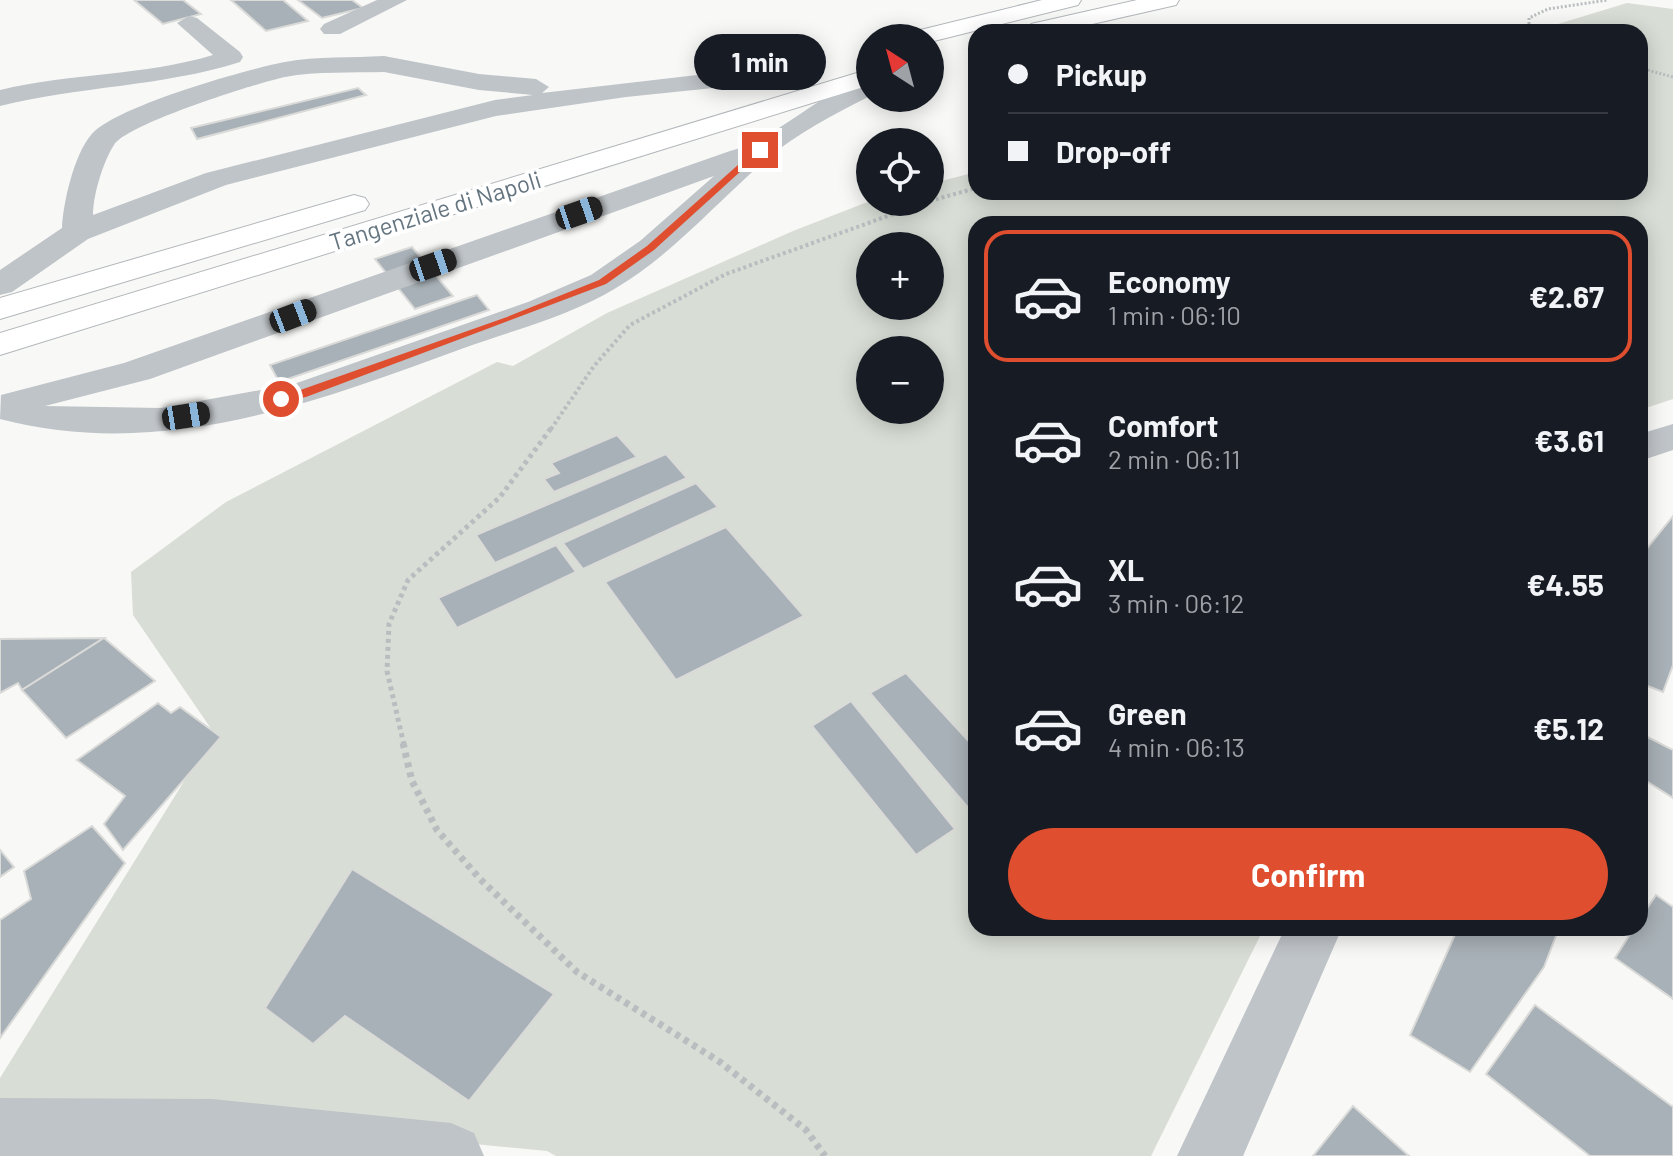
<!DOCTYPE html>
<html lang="en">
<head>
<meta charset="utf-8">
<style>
	body { margin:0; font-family:Barlow,sans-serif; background:#20242c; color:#f1f3f6; height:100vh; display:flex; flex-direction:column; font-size:30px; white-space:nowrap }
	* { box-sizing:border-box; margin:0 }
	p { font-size:26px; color:#9ea1a6 }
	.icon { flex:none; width:44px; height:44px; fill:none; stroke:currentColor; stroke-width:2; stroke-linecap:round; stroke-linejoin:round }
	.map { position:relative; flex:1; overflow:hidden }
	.drawer { position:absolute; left:968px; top:216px; width:680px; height:720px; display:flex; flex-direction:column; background:#171b24; border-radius:24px; box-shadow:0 4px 20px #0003 }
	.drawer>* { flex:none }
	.top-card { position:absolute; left:968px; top:24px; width:680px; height:176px; border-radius:24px; box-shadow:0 4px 20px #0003; display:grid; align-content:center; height:176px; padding:0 40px; background:#171b24 }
	.needle { width:52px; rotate:324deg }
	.fabs { position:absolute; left:856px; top:24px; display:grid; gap:16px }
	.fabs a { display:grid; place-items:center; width:88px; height:88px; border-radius:50%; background:#171b24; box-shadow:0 4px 20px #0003; font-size:40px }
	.end { position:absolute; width:36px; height:36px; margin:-18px; border:10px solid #df4f2f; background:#fff; box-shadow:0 0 0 4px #fff }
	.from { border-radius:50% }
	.bubble { position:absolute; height:56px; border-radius:28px; background:#171b24; box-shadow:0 4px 20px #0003; font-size:26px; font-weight:700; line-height:56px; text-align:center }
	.car { position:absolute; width:24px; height:48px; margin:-24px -12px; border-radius:10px; box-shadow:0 0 6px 2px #0007; background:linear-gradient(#222 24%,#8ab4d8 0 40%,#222 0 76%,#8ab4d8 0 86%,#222 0) }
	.top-card b { display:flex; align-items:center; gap:28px; height:76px; font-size:30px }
	.top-card b+b { border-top:2px solid #363941 }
	.top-card i { width:20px; height:20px; background:#f1f3f6 }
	ul { padding:14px 0 0; list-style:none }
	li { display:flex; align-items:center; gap:24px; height:132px; margin:0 16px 12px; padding:0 24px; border:4px solid transparent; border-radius:24px }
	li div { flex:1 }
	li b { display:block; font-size:30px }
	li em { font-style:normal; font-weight:700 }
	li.current { border-color:#df4f2f }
	li>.icon { width:72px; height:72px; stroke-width:1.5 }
	.action { display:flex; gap:16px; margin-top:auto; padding:16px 40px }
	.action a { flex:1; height:92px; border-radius:48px; background:#df4f2f; color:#fff; font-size:32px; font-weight:700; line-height:92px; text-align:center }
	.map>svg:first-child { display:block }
	.green { fill:#d8ddd5; fill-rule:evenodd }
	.building { fill:#a8b1b7; stroke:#dadad8; stroke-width:2 }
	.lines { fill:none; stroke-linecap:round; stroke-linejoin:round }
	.highway-casing { stroke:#b3b7bb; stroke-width:2 }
	.path-far3 { stroke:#babdc0; stroke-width:3; stroke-dasharray:2 2; stroke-linecap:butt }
	.path-far2 { stroke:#babdc0; stroke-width:4; stroke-dasharray:3 3; stroke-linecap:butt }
	.path-far1 { stroke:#babdc0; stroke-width:5; stroke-dasharray:4 4; stroke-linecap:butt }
	.path { stroke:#babdc0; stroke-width:7; stroke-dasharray:5 5; stroke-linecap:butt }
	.minor { fill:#bfc4c8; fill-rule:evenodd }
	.highway { fill:#fff; fill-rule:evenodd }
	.route { fill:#df4f2f }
	.labels { text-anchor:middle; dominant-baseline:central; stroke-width:8; stroke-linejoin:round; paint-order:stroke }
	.far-street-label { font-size:24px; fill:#647580; stroke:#fff }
</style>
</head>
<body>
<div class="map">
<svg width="1673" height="1156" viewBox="0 0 1673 1156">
	<rect width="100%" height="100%" fill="#f8f8f6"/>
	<path class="green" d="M1627 3 1673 9V399L1640 410V224H976V928H1264L1151 1156H556L547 1151 0 1098V1078L214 733 133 615 131 572 226 502 497 362 513 366 607 313 793 231 870 201 930 202V184L976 172V192H1640V32H1476L1505 26 1558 24ZM870 246H930V306H870ZM870 350H930V410H870Z"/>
	<g class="building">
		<path d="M134 0H183L201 14 163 24Z"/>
		<path d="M231 0H283L308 21 266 31Z"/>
		<path d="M298 0H352L363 8 322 18Z"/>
		<path d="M358 88 366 95 197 139 191 128Z"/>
		<path d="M412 247 453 296 415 309 375 259Z"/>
		<path d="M477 295 489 310 279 382 270 365Z"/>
		<path d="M617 435 637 457 554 492 544 479 559 473 551 463Z"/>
		<path d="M666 454 687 478 495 563 476 535Z"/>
		<path d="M696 483 718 507 583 569 563 543Z"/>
		<path d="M1673 516V665L1663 692 1640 683V557Z"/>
		<path d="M726 527 804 616 676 680 605 582Z"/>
		<path d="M556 545 576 572 457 628 438 598Z"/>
		<path d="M104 638 22 690 18 683 0 693V639Z"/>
		<path d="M104 638 155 681 66 738 22 690Z"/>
		<path d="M906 673 976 749V817L870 693Z"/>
		<path d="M851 701 955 829 916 855 812 726Z"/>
		<path d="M158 703 171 713 180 707 221 737 123 850 104 824 125 796 77 760Z"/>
		<path d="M1640 733 1673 750V798L1640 777Z"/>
		<path d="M92 826 125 863 0 1038V920L31 899 24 871Z"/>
		<path d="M0 850 14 867 0 877Z"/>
		<path d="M352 869 554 994 469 1101 345 1016 313 1044 265 1008Z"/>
		<path d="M1656 895 1673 907V999L1615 958 1634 928H1640V919Z"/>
		<path d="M1458 928H1559L1544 967 1470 1072 1410 1035Z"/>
		<path d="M1535 1005 1673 1107V1156H1590L1486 1074Z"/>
		<path d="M1353 1106 1409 1156H1313Z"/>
	</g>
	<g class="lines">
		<g class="highway-casing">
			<g id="highway">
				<path d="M1042 0H1081L1078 5 930 42V38H905L908 33Z"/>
				<path d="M1137 0H1179L1176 5 1057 32 1027 29 1031 24Z"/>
				<path d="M870 69V85L0 355V333Z"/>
				<path d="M354 195 365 198 369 204 365 210 0 319V298Z"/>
			</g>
		</g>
		<g class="path-far3">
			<path d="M1529 32V18L1548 9 1608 0"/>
			<path d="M1640 68 1673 77"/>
		</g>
		<g class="path-far2">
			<path d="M930 201 976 188"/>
			<path d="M551 429 594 366 630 325 726 274 927 202"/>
		</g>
		<path class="path-far1" d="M404 745 387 671 389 624 408 580 500 497 552 427"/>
		<path class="path" d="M403 743 412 781 437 830 480 879 577 972 720 1062 806 1130 825 1156"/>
		<g class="minor">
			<path d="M377 0H407L340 34H324L320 29 324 24Z"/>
			<path d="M189 16 197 18 240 52 243 57 240 62C161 87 79 86 0 106V90C70 73 144 76 213 55L177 23Z"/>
			<path d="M384 56 479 74 536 79 549 87 542 93 800 63 813 71 800 79 626 97 496 116 226 185 88 239 12 292 0 295V270L62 228C63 203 74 155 91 135 113 107 247 69 285 62 317 56 352 58 384 56ZM384 72 479 90 533 95 495 100 206 173 93 215C93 195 103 162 114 145 127 124 257 83 285 77 317 71 352 73 384 72Z"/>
			<path d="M870 78V96C835 114 797 133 767 159 717 202 672 255 616 288 570 316 514 330 464 348 314 403 162 461 0 419L1 395 124 363 730 151C779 139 818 91 870 78ZM714 176 640 241 591 275 528 302 294 384 161 408 45 406 150 379Z"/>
			<path d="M1673 424V450L1640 461V434Z"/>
			<path d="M1285 928H1342L1243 1156H1177Z"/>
			<path d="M0 1098 212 1099 451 1123 474 1133 484 1156H0Z"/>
		</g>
		<use href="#highway" class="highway"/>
	</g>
	<path class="route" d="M757 148 764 150 654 250 606 284 306 397 281 402 275 399 507 317 599 280 647 246Z"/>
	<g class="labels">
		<g class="far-street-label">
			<text transform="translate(435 210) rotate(-17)">Tangenziale di Napoli</text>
		</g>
	</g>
</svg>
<div class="fabs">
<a><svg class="needle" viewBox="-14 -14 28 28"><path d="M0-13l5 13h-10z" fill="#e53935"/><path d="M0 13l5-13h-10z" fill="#9ea1a6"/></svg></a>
<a><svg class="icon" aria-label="locate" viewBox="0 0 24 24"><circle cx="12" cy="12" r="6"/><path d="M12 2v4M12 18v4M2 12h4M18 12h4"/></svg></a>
<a>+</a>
<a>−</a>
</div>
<i class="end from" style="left:281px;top:399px"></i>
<i class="end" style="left:760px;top:150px"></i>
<div class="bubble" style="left:694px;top:34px;width:132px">1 min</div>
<i class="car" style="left:579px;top:213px;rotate:71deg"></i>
<i class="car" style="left:433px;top:265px;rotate:71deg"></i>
<i class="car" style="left:293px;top:316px;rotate:69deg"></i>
<i class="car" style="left:186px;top:416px;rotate:81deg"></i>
<div class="top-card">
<b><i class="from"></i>Pickup</b>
<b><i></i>Drop-off</b>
</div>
<section class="drawer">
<ul>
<li class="current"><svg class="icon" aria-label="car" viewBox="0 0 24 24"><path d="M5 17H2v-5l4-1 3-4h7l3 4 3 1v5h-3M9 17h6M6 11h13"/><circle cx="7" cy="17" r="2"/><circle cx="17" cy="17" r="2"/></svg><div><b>Economy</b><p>1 min · 06:10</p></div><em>€2.67</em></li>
<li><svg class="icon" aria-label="car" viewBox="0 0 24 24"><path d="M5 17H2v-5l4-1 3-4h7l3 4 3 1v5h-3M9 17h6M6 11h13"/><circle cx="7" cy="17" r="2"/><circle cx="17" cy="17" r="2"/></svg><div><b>Comfort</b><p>2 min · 06:11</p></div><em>€3.61</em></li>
<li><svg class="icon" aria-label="car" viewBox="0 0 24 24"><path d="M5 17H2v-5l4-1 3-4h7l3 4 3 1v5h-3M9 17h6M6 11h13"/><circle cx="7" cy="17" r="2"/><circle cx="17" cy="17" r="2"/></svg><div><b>XL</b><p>3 min · 06:12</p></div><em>€4.55</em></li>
<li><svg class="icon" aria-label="car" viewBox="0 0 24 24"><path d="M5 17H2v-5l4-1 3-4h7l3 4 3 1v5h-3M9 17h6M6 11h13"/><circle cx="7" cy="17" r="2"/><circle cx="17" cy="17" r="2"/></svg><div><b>Green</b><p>4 min · 06:13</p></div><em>€5.12</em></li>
</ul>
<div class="action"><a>Confirm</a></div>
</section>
</div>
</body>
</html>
